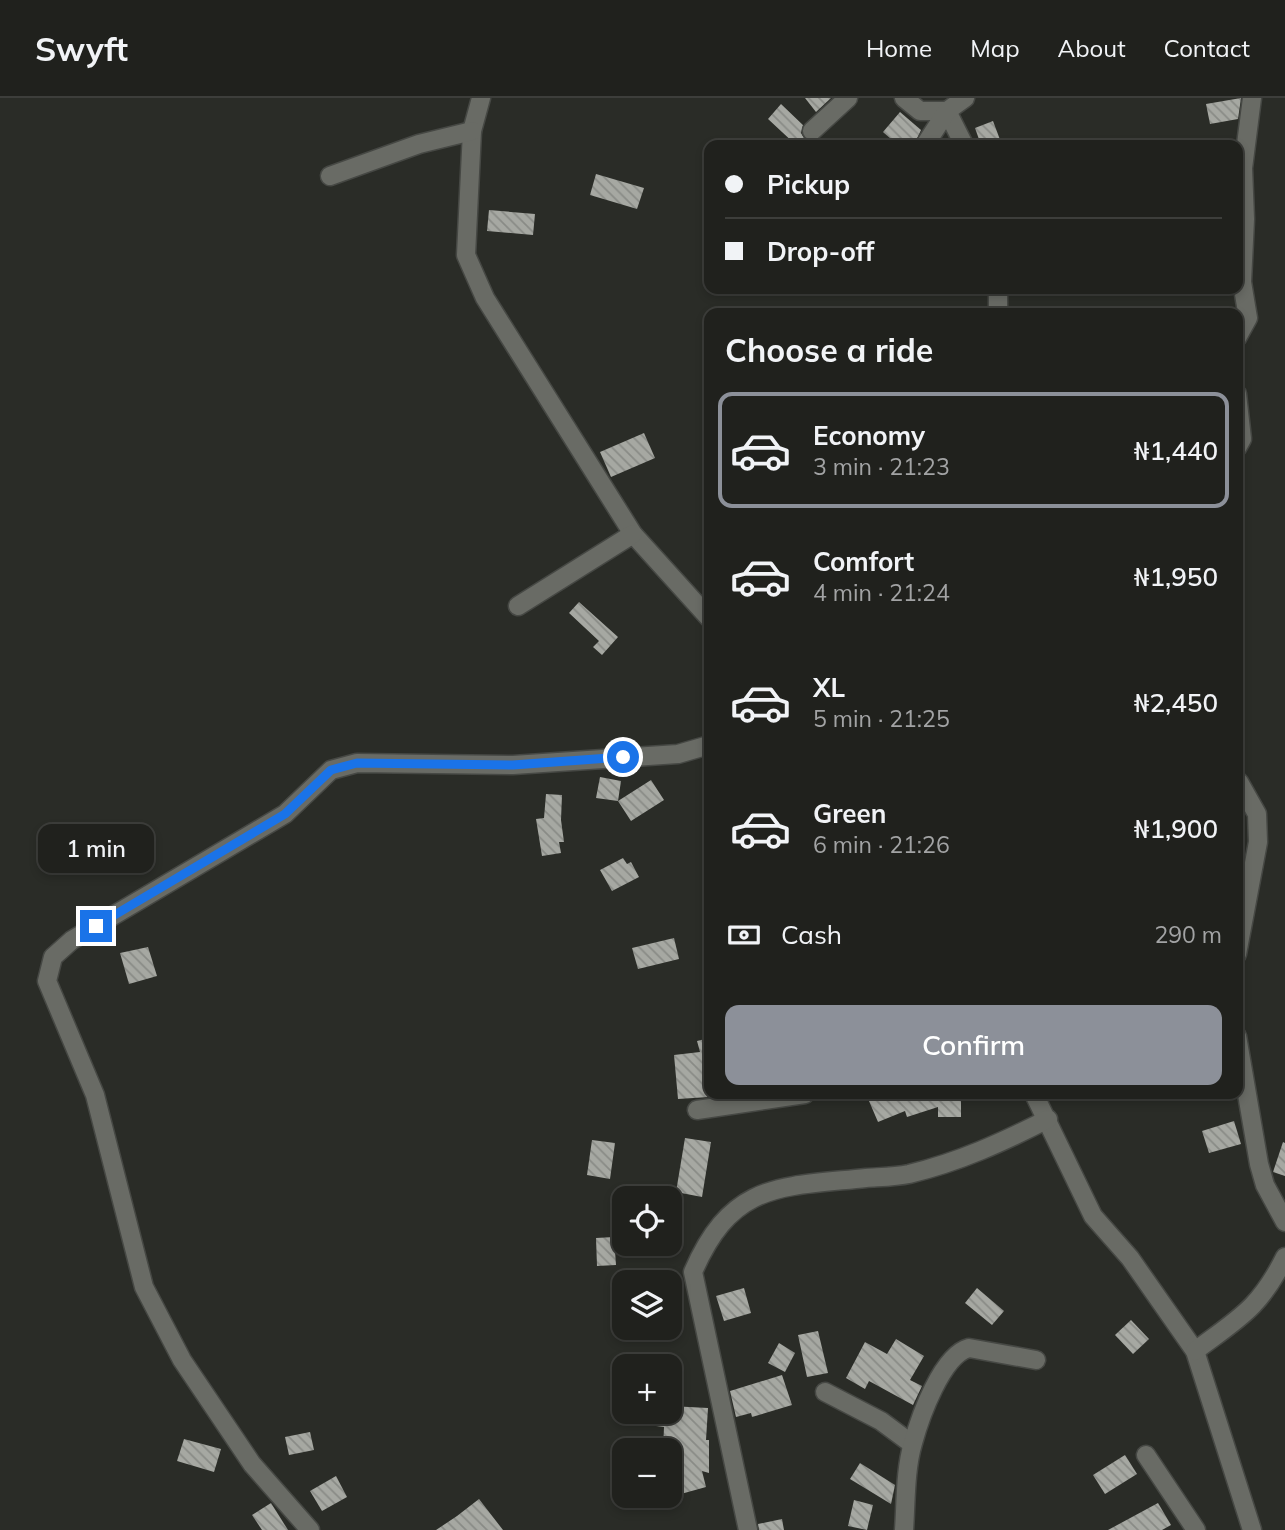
<!DOCTYPE html>
<html lang="en">
<head>
<meta charset="utf-8">
<style>
	body { margin:0; font-family:Mulish,sans-serif; background:#282926; color:#f1f3f6; height:100vh; display:flex; flex-direction:column; font-size:26px; white-space:nowrap }
	* { box-sizing:border-box; margin:0 }
	p { font-size:23px; color:#a2a3a4 }
	.icon { flex:none; width:38px; height:38px; fill:none; stroke:currentColor; stroke-width:2; stroke-linecap:round; stroke-linejoin:round }
	.map { position:relative; flex:1; overflow:hidden }
	.panel { position:absolute; left:704px; top:210px; width:539px; height:791px; display:flex; flex-direction:column; background:#20211d; border-radius:14px; box-shadow:0 4px 10px #0003,0 0 0 2px #3d3e3b }
	.panel>* { flex:none }
	.guide { position:absolute; left:704px; top:42px; width:539px; height:154px; border-radius:14px; box-shadow:0 4px 10px #0003,0 0 0 2px #3d3e3b; display:grid; align-content:center; height:154px; padding:0 21px; background:#20211d }
	.controls { position:absolute; left:612px; top:1088px; display:grid; gap:14px }
	.controls a { display:grid; place-items:center; width:70px; height:70px; border-radius:14px; background:#20211d; box-shadow:0 4px 10px #0003,0 0 0 2px #3d3e3b; font-size:35px }
	.end { position:absolute; width:32px; height:32px; margin:-16px; border:9px solid #1a73e8; background:#fff; box-shadow:0 0 0 4px #fff }
	.from { border-radius:50% }
	.bubble { position:absolute; height:49px; border-radius:14px; background:#20211d; box-shadow:0 4px 10px #0003,0 0 0 2px #3d3e3b; font-size:23px; font-weight:600; line-height:49px; text-align:center }
	.guide b { display:flex; align-items:center; gap:24px; height:66px; font-size:26px }
	.guide b+b { border-top:2px solid #3d3e3b }
	.guide i { width:18px; height:18px; background:#f1f3f6 }
	ul { padding:0; list-style:none }
	li { display:flex; align-items:center; gap:21px; height:116px; margin:0 14px 10px; padding:0 7px; border:4px solid transparent; border-radius:14px }
	li div { flex:1 }
	li b { display:block; font-size:26px }
	li em { font-style:normal; font-weight:600 }
	li.selected { border-color:#8c9099 }
	li>.icon { width:63px; height:63px; stroke-width:1.5 }
	h2 { padding:0 21px; font-size:32px; line-height:84px }
	.pay { display:flex; align-items:center; gap:18px; height:77px; padding:0 21px; font-size:26px }
	.pay p { margin-inline-start:auto }
	.action { display:flex; gap:14px; margin-top:auto; padding:14px 21px }
	.action a { flex:1; height:80px; border-radius:14px; background:#8c9099; color:#fff; font-size:28px; font-weight:600; line-height:80px; text-align:center }
	header { display:flex; align-items:center; gap:42px; box-sizing:border-box; height:98px; padding:0 35px; background:#20211d; border-bottom:2px solid #3d3e3b }
	header strong { font-size:33px }
	nav { display:flex; gap:38px; margin-inline-start:auto; font-size:24px }
	.map>svg:first-child { display:block }
	.building { fill:url(#building-back-hatch) }
	.lines { fill:none; stroke-linecap:round; stroke-linejoin:round }
	.minor-casing { stroke:#464844; stroke-width:21 }
	.minor { stroke:#696b65; stroke-width:18 }
	.route { stroke:#1a73e8; stroke-width:9 }
</style>
</head>
<body>
<header>
<strong>Swyft</strong>
<nav><a>Home</a><a>Map</a><a>About</a><a>Contact</a></nav>
</header>
<div class="map">
<svg width="1285" height="1432" viewBox="0 0 1285 1432">
	<defs>
		<pattern id="building-back-hatch" width="6" height="6" patternUnits="userSpaceOnUse" patternTransform="scale(1.75)"><rect width="6" height="6" fill="#a6a8a2"/><path d="M-1 5l2 2M0 0l6 6M5-1l2 2" fill="none" stroke="#898b86"/></pattern>
	</defs>
	<rect width="100%" height="100%" fill="#2a2c27"/>
	<g class="building">
		<path d="M805 0H831L816 14Z"/>
		<path d="M1241 0 1238 21 1210 26 1206 6Z"/>
		<path d="M781 6 803 27 801 35 805 42 800 47H796L768 21Z"/>
		<path d="M900 14 921 32 914 47H898L883 34Z"/>
		<path d="M993 23 1002 47H981L975 30Z"/>
		<path d="M596 76 644 90 637 111 590 97Z"/>
		<path d="M489 112 535 116 533 137 487 133Z"/>
		<path d="M644 335 655 360 611 379 600 354Z"/>
		<path d="M579 504 618 539 602 557 593 549 599 543 569 515Z"/>
		<path d="M600 679 621 683 618 703 651 682 664 702 631 723 618 703 596 700Z"/>
		<path d="M546 696 562 697 561 722 564 744H559L561 755 542 758 536 721 544 720Z"/>
		<path d="M623 760 627 766 631 764 639 779 612 793 600 772Z"/>
		<path d="M674 840 679 861 638 871 632 850Z"/>
		<path d="M148 849 157 878 129 886 120 855Z"/>
		<path d="M709 940V999L678 1001 674 957 700 954 697 943Z"/>
		<path d="M866 996 961 999V1019H938V1009L907 1019 905 1013 878 1024Z"/>
		<path d="M1234 1023 1241 1046 1209 1055 1202 1033Z"/>
		<path d="M685 1040 711 1044 702 1099 676 1094Z"/>
		<path d="M592 1042 615 1045 610 1081 587 1077Z"/>
		<path d="M1283 1044 1285 1045V1078L1273 1074Z"/>
		<path d="M614 1139 616 1167 597 1168 596 1140Z"/>
		<path d="M744 1190 751 1215 724 1223 716 1198Z"/>
		<path d="M977 1190 1004 1213 992 1227 965 1205Z"/>
		<path d="M1131 1222 1149 1241 1133 1256 1115 1237Z"/>
		<path d="M818 1233 828 1275 807 1279 798 1237Z"/>
		<path d="M896 1241 924 1258 910 1282 922 1288 913 1307 869 1283 865 1291 846 1280 865 1244 887 1256Z"/>
		<path d="M779 1245 795 1255 785 1274 768 1265Z"/>
		<path d="M782 1277 792 1307 752 1319 751 1315 736 1319 730 1293Z"/>
		<path d="M670 1308 708 1310 706 1342H709V1375L702 1373 706 1389 670 1399V1353H663L664 1329 656 1328V1314H670Z"/>
		<path d="M310 1334 314 1352 289 1357 285 1339Z"/>
		<path d="M184 1341 221 1351 214 1374 177 1363Z"/>
		<path d="M1125 1357 1137 1376 1105 1396 1093 1377Z"/>
		<path d="M860 1365 895 1387 891 1406 850 1381Z"/>
		<path d="M336 1378 347 1399 322 1413 310 1393Z"/>
		<path d="M479 1401 503 1432H436L457 1418Z"/>
		<path d="M854 1402 873 1407 867 1432 848 1428Z"/>
		<path d="M271 1405 288 1432H262L252 1417Z"/>
		<path d="M1158 1405 1171 1427 1162 1432H1108Z"/>
		<path d="M782 1421 784 1432H759L758 1426Z"/>
	</g>
	<g class="lines">
		<g class="minor-casing">
			<g id="minor">
				<path d="M481 0 472 33 466 157 485 200 633 436 709 520"/>
				<path d="M904 0 920 13H947L964 47"/>
				<path d="M812 33 848 0"/>
				<path d="M925 47 947 13 965 0"/>
				<path d="M330 78 419 46 472 33"/>
				<path d="M998 191V215"/>
				<path d="M1237 240 1248 220 1242 184 1245 121 1243 70 1252 0"/>
				<path d="M1237 296 1242 341 1237 350"/>
				<path d="M518 508 633 436"/>
				<path d="M1237 856 1258 744 1257 716 1239 684"/>
				<path d="M1237 938 1259 1066 1265 1087 1285 1124"/>
				<path d="M1034 996 1093 1118 1130 1160 1195 1253 1252 1432"/>
				<path d="M697 1012 805 996"/>
				<path d="M1195 1253C1239 1220 1259 1211 1285 1159"/>
				<path d="M825 1294 881 1323 912 1346"/>
				<path d="M1146 1357 1196 1432"/>
				<path d="M310 1432 252 1366 182 1262 144 1189 95 997 47 883 53 859 72 842 285 716 331 672 357 665 513 667 678 656 709 647"/>
				<path d="M748 1432 693 1174C732 1084 779 1089 866 1080 880 1079 895 1079 909 1076 959 1064 1003 1044 1048 1021"/>
				<path d="M904 1432C906 1404 905 1372 913 1345 920 1319 942 1257 969 1250L1036 1262"/>
			</g>
		</g>
		<use href="#minor" class="minor"/>
	</g>
	<g class="lines">
		<path class="route" d="M96 828 285 716 331 672 357 665 513 667 623 659"/>
	</g>
</svg>
<div class="controls">
<a><svg class="icon" aria-label="locate" viewBox="0 0 24 24"><circle cx="12" cy="12" r="6"/><path d="M12 2v4M12 18v4M2 12h4M18 12h4"/></svg></a>
<a><svg class="icon" aria-label="layers" viewBox="0 0 24 24"><path d="M12 4l9 5-9 5-9-5zM3 14l9 5 9-5"/></svg></a>
<a>+</a>
<a>−</a>
</div>
<i class="end from" style="left:623px;top:659px"></i>
<i class="end" style="left:96px;top:828px"></i>
<div class="bubble" style="left:38px;top:726px;width:116px">1 min</div>
<div class="guide">
<b><i class="from"></i>Pickup</b>
<b><i></i>Drop-off</b>
</div>
<section class="panel">
<h2>Choose a ride</h2>
<ul>
<li class="selected"><svg class="icon" aria-label="car" viewBox="0 0 24 24"><path d="M5 17H2v-5l4-1 3-4h7l3 4 3 1v5h-3M9 17h6M6 11h13"/><circle cx="7" cy="17" r="2"/><circle cx="17" cy="17" r="2"/></svg><div><b>Economy</b><p>3 min · 21:23</p></div><em>₦1,440</em></li>
<li><svg class="icon" aria-label="car" viewBox="0 0 24 24"><path d="M5 17H2v-5l4-1 3-4h7l3 4 3 1v5h-3M9 17h6M6 11h13"/><circle cx="7" cy="17" r="2"/><circle cx="17" cy="17" r="2"/></svg><div><b>Comfort</b><p>4 min · 21:24</p></div><em>₦1,950</em></li>
<li><svg class="icon" aria-label="car" viewBox="0 0 24 24"><path d="M5 17H2v-5l4-1 3-4h7l3 4 3 1v5h-3M9 17h6M6 11h13"/><circle cx="7" cy="17" r="2"/><circle cx="17" cy="17" r="2"/></svg><div><b>XL</b><p>5 min · 21:25</p></div><em>₦2,450</em></li>
<li><svg class="icon" aria-label="car" viewBox="0 0 24 24"><path d="M5 17H2v-5l4-1 3-4h7l3 4 3 1v5h-3M9 17h6M6 11h13"/><circle cx="7" cy="17" r="2"/><circle cx="17" cy="17" r="2"/></svg><div><b>Green</b><p>6 min · 21:26</p></div><em>₦1,900</em></li>
</ul>
<div class="pay"><svg class="icon" aria-label="cash" viewBox="0 0 24 24"><path d="M3 7h18v10H3z"/><circle cx="12" cy="12" r="2"/></svg>Cash<p>290 m</p></div>
<div class="action"><a>Confirm</a></div>
</section>
</div>
</body>
</html>
